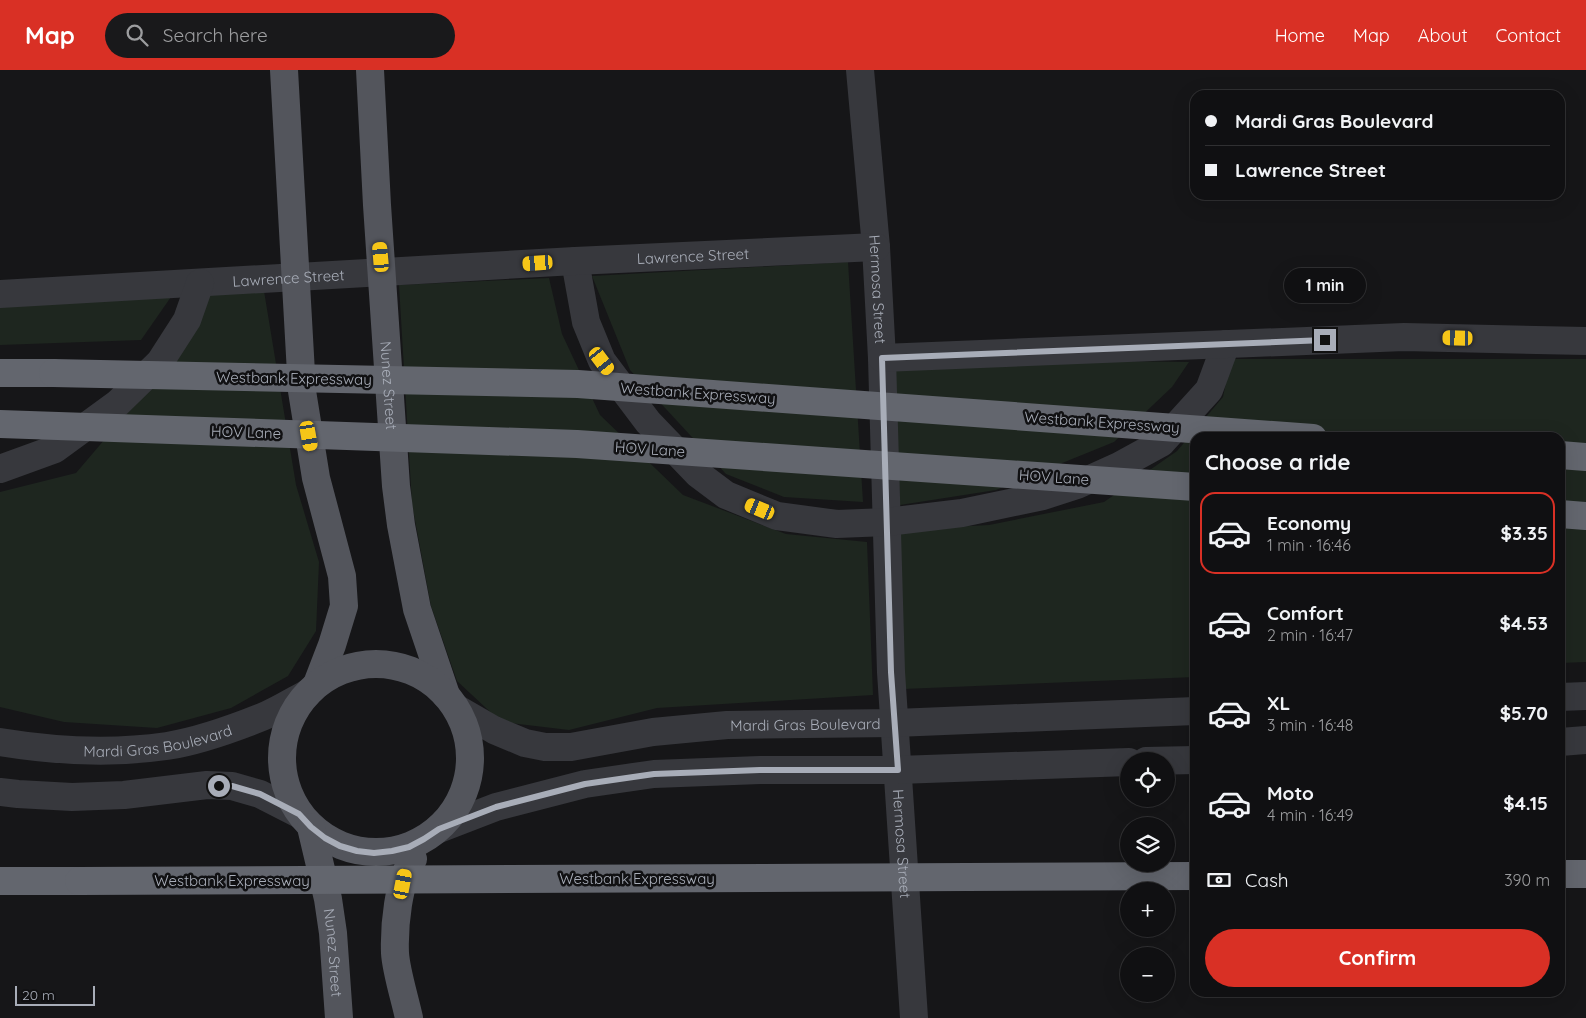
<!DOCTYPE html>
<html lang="en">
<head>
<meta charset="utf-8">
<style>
	body { margin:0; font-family:Quicksand,sans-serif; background:#19191b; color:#f1f3f6; height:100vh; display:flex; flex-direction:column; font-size:19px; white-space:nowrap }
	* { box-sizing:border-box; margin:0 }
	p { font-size:16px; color:#9c9d9f }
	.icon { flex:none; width:28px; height:28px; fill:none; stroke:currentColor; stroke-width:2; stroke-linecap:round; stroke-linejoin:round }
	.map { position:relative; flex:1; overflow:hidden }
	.drawer { position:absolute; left:1190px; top:362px; width:375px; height:565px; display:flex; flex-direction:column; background:#101012; border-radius:15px; box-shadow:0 5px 20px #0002,0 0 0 1px #303032 }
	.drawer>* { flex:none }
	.top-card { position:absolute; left:1190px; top:20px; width:375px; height:110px; border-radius:15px; box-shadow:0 5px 20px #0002,0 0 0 1px #303032; display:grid; align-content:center; height:110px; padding:0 15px; background:#101012 }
	.controls { position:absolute; left:1120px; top:682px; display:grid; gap:10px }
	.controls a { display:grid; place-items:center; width:55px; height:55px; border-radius:50%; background:#101012; box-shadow:0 5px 20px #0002,0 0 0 1px #303032; font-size:25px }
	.scale { position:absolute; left:15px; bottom:12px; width:80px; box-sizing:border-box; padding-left:5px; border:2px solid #a8adb8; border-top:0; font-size:14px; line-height:18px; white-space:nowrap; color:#a8adb8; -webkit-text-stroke:4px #111113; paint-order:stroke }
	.end { position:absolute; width:22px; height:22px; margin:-11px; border:6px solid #a8adb8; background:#111; box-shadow:0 0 0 2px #111 }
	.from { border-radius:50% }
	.bubble { position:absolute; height:35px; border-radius:18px; background:#101012; box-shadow:0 5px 20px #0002,0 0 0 1px #303032; font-size:16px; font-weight:800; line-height:35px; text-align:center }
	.car { position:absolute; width:15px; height:30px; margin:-15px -8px; border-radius:6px; box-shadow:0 0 4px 1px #0007; background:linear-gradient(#f5c518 24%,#345 0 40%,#f5c518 0 76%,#345 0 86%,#f5c518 0) }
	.top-card b { display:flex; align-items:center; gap:18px; height:48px; font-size:19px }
	.top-card b+b { border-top:1px solid #303032 }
	.top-card i { width:12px; height:12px; background:#f1f3f6 }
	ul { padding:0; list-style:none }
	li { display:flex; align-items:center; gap:15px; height:82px; margin:0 10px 8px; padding:0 5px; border:2px solid transparent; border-radius:15px }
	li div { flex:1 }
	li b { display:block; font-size:19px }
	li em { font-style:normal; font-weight:800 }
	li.current { border-color:#d93025 }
	li>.icon { width:45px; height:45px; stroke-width:1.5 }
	h2 { padding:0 15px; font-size:22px; line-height:60px }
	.pay { display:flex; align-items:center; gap:12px; height:55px; padding:0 15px; font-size:19px }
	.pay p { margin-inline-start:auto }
	.action { display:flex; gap:10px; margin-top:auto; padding:10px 15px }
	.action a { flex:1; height:58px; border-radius:30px; background:#d93025; color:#fff; font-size:20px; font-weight:800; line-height:58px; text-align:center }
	header { display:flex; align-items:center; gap:30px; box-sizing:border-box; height:70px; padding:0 25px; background:#d93025; color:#fff }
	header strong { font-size:24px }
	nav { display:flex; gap:28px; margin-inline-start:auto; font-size:18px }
	.search { width:350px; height:45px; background:#19191b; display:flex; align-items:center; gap:12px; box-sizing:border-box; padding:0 18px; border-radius:28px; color:#9c9d9f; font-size:19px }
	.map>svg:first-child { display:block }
	.green { fill:#1e261f }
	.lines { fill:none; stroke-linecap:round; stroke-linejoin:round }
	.minor { stroke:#37383d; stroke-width:28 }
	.major { stroke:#53555c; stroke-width:28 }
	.highway { stroke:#63666e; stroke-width:28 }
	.highway-bridge { stroke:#63666e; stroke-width:28 }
	.route { stroke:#a8adb8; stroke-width:6 }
	.labels { text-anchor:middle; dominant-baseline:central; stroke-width:5; stroke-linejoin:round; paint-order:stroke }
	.street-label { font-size:15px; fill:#a8adb8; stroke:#111113 }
</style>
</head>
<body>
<header>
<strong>Map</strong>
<div class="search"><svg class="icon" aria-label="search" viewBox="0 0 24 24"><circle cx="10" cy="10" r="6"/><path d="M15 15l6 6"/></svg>Search here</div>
<nav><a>Home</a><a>Map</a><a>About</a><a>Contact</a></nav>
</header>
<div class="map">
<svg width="1586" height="948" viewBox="0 0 1586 948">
	<rect width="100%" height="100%" fill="#161618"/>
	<g class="green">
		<path d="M848 192 863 432 784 427 726 404 630 300 592 206Z"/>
		<path d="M549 208 562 264 600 345 683 425 786 464 867 472 873 625 657 638 569 660 501 652 457 611 431 536 412 434 399 215Z"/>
		<path d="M264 221 296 415 319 492 316 561 288 606 231 638 157 658 64 652 0 637V422L76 403 180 281 205 224Z"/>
		<path d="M173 224 141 270 0 275V233Z"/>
		<path d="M893 288 1189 292 1172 317 1114 372 996 420 900 435Z"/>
		<path d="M1231 289H1586V592L1560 593V368H1195V607L903 619 896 460 989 455 1104 432 1177 381 1223 327Z"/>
	</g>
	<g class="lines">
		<g class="minor">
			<path id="s1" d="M860 0 876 177 882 288 891 602 914 948"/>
			<path d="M575 191 586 252 602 291 648 352 698 404 726 425 777 446 837 454 887 452 962 443 1043 426 1077 415 1119 396 1161 373 1209 320 1226 274"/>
			<path id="s2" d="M0 224 575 191 876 177"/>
			<path d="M882 288 1404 267 1586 271"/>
			<path d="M0 399 55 379 118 333 160 292 187 250 200 213"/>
			<path d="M1560 627 1586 626"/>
			<path id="s3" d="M456 638 494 660 525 673 545 677H571L653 662 727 655 895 653 1195 641"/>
			<path id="s4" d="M0 672C55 681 112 684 167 676 199 671 232 659 262 647 277 641 291 632 306 624"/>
			<path d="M1560 672 1586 670"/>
			<path d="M1146 691 1195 690"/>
			<path d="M0 722 18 724 72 727 124 725 207 715 232 716 260 724 299 744"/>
			<path d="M439 759 496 737 585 714 654 704 760 700H898L1129 692"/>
		</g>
		<g class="major">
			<path d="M284 0 302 321 316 408 342 506 344 536 332 575 317 614"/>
			<path id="s5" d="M370 0 377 135 396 416 401 455 417 539 446 625"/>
			<circle cx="376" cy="688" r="94"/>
			<path id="s6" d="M311 757 328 829 333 863 339 948"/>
			<path d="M409 948C405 929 396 901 395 883 394 856 398 812 413 789"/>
		</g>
		<g class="highway">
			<path d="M0 303H53"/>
			<path d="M1560 385 1586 387"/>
			<path d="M1560 444 1586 446"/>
			<path d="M1560 804H1586"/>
			<path d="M0 811H79"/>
		</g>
		<g class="highway-bridge">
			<path d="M53 303 578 314 1313 368"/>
			<path d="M0 354 577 374 1195 417"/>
			<path d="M79 811 1195 806"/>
		</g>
	</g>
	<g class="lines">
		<path class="route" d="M219 716H232L260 724 299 744 311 757 325 768 340 776 357 781 374 783 392 781 409 777 424 769 439 759 496 737 585 714 654 704 760 700H898L891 602 882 288 1325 270"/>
	</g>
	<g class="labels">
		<g class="street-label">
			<text stroke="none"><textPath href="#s2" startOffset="694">Lawrence Street</textPath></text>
			<text stroke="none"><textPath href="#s2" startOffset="289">Lawrence Street</textPath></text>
			<text stroke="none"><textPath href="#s1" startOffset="220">Hermosa Street</textPath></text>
			<text transform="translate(294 308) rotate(1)">Westbank Expressway</text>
			<text stroke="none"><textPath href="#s5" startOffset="316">Nunez Street</textPath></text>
			<text transform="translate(698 323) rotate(4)">Westbank Expressway</text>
			<text transform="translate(1102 352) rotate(4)">Westbank Expressway</text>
			<text transform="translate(246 362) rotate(2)">HOV Lane</text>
			<text transform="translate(650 379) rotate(4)">HOV Lane</text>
			<text transform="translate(1054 407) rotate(4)">HOV Lane</text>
			<text stroke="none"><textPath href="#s3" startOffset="360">Mardi Gras Boulevard</textPath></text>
			<text stroke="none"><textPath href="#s4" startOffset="159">Mardi Gras Boulevard</textPath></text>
			<text stroke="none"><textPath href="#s1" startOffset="775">Hermosa Street</textPath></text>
			<text x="637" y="808">Westbank Expressway</text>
			<text x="232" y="810">Westbank Expressway</text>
			<text stroke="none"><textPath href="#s6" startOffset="128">Nunez Street</textPath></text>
		</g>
	</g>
</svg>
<div class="controls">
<a><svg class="icon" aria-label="locate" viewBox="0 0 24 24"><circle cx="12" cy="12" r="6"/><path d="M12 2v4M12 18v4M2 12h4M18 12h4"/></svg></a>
<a><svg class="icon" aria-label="layers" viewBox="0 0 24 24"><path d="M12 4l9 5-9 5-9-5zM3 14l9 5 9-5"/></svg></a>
<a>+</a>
<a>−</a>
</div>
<div class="scale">20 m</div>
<i class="end from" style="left:219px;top:716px"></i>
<i class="end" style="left:1325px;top:270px"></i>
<div class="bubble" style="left:1284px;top:198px;width:82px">1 min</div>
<i class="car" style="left:381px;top:187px;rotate:355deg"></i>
<i class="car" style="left:538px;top:193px;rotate:266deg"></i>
<i class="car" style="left:1458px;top:268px;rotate:271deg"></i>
<i class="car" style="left:602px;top:291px;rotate:143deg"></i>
<i class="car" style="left:309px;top:366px;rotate:170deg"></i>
<i class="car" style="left:760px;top:439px;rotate:292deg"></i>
<i class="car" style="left:403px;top:814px;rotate:11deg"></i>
<div class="top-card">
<b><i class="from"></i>Mardi Gras Boulevard</b>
<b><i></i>Lawrence Street</b>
</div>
<section class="drawer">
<h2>Choose a ride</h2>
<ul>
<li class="current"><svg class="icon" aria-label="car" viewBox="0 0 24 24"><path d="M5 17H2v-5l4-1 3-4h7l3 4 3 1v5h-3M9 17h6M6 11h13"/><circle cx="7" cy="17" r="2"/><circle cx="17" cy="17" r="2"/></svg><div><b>Economy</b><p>1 min · 16:46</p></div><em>$3.35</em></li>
<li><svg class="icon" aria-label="car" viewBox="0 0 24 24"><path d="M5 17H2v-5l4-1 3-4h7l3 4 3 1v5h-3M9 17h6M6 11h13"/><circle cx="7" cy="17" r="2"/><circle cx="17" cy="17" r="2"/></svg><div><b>Comfort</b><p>2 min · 16:47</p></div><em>$4.53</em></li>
<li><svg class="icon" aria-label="car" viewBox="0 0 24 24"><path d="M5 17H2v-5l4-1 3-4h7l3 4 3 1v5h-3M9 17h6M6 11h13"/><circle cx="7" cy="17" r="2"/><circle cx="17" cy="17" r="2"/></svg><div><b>XL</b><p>3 min · 16:48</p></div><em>$5.70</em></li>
<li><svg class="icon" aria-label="car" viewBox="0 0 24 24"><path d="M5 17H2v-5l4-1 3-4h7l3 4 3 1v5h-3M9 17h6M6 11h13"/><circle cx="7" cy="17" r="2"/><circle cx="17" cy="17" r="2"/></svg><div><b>Moto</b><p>4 min · 16:49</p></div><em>$4.15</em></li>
</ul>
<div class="pay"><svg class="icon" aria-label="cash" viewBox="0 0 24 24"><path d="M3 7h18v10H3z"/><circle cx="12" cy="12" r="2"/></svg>Cash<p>390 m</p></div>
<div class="action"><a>Confirm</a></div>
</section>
</div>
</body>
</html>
